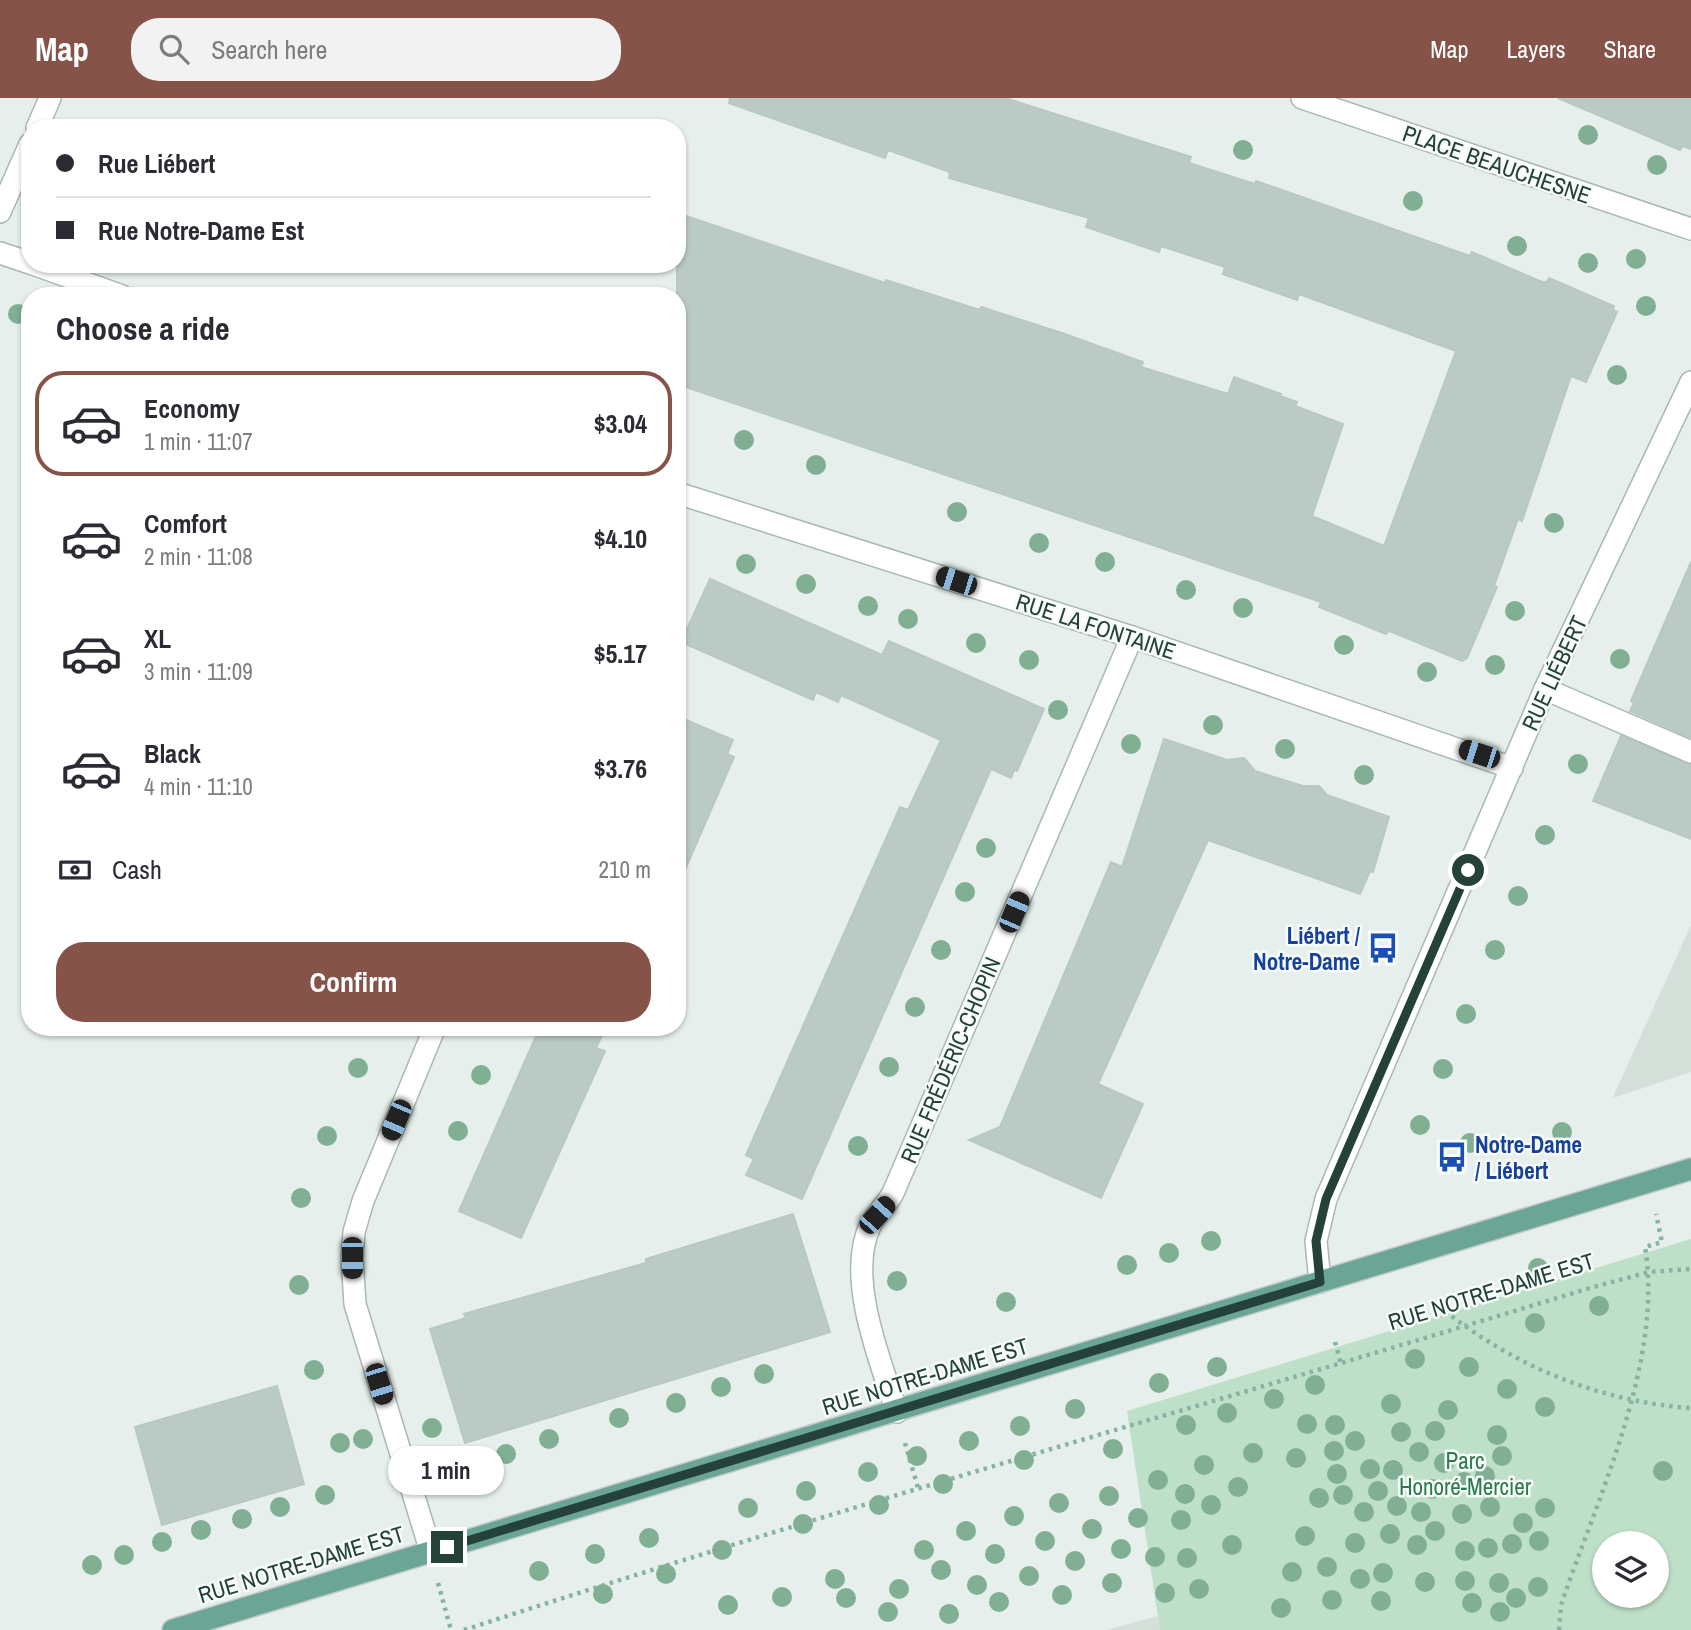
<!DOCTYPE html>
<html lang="en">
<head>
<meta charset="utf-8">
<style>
	body { margin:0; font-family:"Archivo Narrow",sans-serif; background:#f2f2f3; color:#2b2b33; height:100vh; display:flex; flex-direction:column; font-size:26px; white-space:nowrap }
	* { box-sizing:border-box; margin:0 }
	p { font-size:23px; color:#7c7c81 }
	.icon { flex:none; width:38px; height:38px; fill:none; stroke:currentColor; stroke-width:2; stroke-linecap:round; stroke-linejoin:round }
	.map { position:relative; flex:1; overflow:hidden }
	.panel { position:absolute; left:21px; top:189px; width:665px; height:749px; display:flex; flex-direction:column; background:#fff; border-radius:28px; box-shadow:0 2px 5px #0004 }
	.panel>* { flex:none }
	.top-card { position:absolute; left:21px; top:21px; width:665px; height:154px; border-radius:28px; box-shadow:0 2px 5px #0004; display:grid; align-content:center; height:154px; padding:0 35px; background:#fff }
	.buttons { position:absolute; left:1592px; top:1433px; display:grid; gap:14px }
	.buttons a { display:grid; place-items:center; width:77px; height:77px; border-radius:50%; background:#fff; box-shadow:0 2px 5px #0004; font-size:35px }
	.end { position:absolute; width:32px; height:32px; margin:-16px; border:9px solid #24423a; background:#fff; box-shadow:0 0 0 4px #fff }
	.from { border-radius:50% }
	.bubble { position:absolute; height:49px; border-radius:24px; background:#fff; box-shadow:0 2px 5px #0004; font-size:23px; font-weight:700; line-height:49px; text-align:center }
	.car { position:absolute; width:21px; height:42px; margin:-21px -10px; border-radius:9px; box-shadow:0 0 5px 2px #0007; background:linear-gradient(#222 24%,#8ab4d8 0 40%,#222 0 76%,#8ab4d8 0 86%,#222 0) }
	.top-card b { display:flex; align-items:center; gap:24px; height:66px; font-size:26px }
	.top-card b+b { border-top:2px solid #e1e1e2 }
	.top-card i { width:18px; height:18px; background:#2b2b33 }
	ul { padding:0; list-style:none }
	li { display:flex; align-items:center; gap:21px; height:105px; margin:0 14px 10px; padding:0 21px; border:4px solid transparent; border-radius:28px }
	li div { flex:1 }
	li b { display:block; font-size:26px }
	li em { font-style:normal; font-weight:700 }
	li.current { border-color:#855347 }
	li>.icon { width:63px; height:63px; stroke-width:1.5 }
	h2 { padding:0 35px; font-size:32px; line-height:84px }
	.pay { display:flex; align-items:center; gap:18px; height:77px; padding:0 35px; font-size:26px }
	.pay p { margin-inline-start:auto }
	.button { display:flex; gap:14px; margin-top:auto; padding:14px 35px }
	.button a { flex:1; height:80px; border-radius:28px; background:#855347; color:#fff; font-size:28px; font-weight:700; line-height:80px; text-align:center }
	header { display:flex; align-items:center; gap:42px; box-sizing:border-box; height:98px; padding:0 35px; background:#855347; color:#fff }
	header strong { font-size:33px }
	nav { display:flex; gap:38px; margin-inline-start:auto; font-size:24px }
	.search { width:490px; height:63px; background:#f2f2f3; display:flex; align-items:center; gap:18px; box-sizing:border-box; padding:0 24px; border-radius:28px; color:#7c7c81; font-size:26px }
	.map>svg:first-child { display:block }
	.built { fill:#d4dfda }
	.green { fill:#bfe0c8; fill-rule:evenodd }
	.building { fill:#bbcac4; stroke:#b8c9c2; stroke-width:2 }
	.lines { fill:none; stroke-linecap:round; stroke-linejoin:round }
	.minor-casing { stroke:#a8b8b2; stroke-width:24 }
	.major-casing { stroke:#c2cac8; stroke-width:24 }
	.path { stroke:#86b3a5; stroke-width:4.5; stroke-dasharray:3.5 5; stroke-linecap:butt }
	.minor { stroke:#fff; stroke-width:21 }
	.major { stroke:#6aa596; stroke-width:21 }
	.tree { fill:#80af93 }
	.route { stroke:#24423a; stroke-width:9 }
	.labels { text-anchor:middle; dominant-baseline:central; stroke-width:5; stroke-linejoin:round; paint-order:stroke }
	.street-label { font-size:23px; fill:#24423a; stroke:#f7fbf9 }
	.transit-label { font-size:23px; font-weight:bold; fill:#164399; stroke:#f7fbf9; text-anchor:end }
	.park-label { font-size:23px; fill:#2d7a4b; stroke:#f7fbf9 }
</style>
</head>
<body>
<header>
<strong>Map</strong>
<div class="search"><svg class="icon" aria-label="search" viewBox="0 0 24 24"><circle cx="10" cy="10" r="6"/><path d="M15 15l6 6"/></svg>Search here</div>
<nav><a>Map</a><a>Layers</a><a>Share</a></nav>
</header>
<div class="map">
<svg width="1691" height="1532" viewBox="0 0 1691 1532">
	<rect width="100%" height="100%" fill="#e6efeb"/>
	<g class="built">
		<path d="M1691 827V974L1613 1000V999Z"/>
		<path d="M1158 1518 1160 1532H1106Z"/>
	</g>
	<path class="green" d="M1691 1141V1532H1160L1127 1313ZM1605 1446H1657V1498H1605Z"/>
	<g class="building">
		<path d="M730 0H1005L1191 59 1189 65 1255 86 1256 83 1470 158 1472 154 1542 184H1547L1549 180 1614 208 1613 212 1617 214 1586 284 1571 278 1522 423 1518 421 1494 488 1497 489 1467 560 1462 563 1392 534 1388 533 1386 536 1319 509 1321 504 677 286V115L885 185 886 182 980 212 981 209 1062 235 1143 264 1141 269 1228 296 1234 279 1281 296 1280 298 1297 304 1295 308 1343 326 1312 418 1384 448 1456 253 1299 196 1297 202 1223 176 1225 169 1161 148 1159 154 1086 129 1089 120 949 80 950 74 888 52 885 60 729 5Z"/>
		<path d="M1558 0H1691V51L1683 48 1680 52Z"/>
		<path d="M1691 464V640L1630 613 1634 605 1631 603Z"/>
		<path d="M710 481 882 557 889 543 1044 611 1017 673 1014 672 1011 680 991 671 802 1101 746 1077 754 1061 746 1057 900 709 908 712 941 642 841 597 838 604 816 594 813 602 681 544Z"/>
		<path d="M677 618 733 642 727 656 734 659 677 790Z"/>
		<path d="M1621 638 1691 667V741L1593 703Z"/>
		<path d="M1164 641 1227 662 1244 660 1255 673 1303 688H1319L1327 697 1389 719 1373 774 1370 773 1360 796 1208 742 1098 986 1143 1006 1101 1100 969 1042 1000 1029 1111 764 1122 769Z"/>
		<path d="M540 929H606L596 950 605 953 521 1140 459 1113Z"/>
		<path d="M793 1116 830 1234 465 1345 430 1231 466 1220 464 1216 646 1165V1161Z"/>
		<path d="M277 1288 304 1386 162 1427 135 1329Z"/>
	</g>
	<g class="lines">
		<g class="minor-casing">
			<g id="minor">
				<path d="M1302 0 1691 131"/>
				<path d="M37 30 50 0"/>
				<path d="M0 114 30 46"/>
				<path d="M0 155 30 165"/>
				<path d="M33 166 122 198"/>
				<path d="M677 395 1132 539 1512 670"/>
				<path d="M1545 591 1691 654"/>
				<path d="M1320 1184 1316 1143 1326 1101 1545 591 1691 284"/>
				<path d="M897 1314C880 1263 845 1177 871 1126 877 1115 887 1106 893 1095L1132 539"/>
				<path d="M431 1454 355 1206 352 1160 354 1134 363 1103 435 929"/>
			</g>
		</g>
		<g class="major-casing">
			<path id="major" d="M173 1532 1691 1071"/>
		</g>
		<g class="path">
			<path d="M1445 1213C1516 1269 1601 1304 1691 1310"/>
			<path d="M1335 1244 1341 1266"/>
			<path d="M905 1345 918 1390"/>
			<path d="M438 1485 451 1532"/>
			<path d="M464 1532C837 1410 1215 1305 1590 1190L1649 1174 1691 1171"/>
			<path d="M1559 1532 1561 1507C1597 1401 1664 1262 1645 1149L1662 1144 1656 1116"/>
		</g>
		<use href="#minor" class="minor"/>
		<use href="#major" class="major"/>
	</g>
	<g class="tree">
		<circle cx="1588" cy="37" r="10"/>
		<circle cx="1243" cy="52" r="10"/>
		<circle cx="1657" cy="67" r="10"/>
		<circle cx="1413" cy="103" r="10"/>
		<circle cx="1517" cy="148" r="10"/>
		<circle cx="1636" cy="161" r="10"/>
		<circle cx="1588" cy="165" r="10"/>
		<circle cx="1646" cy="208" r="10"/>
		<circle cx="18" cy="216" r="10"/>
		<circle cx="1617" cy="277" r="10"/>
		<circle cx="744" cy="342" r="10"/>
		<circle cx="816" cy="367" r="10"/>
		<circle cx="957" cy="414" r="10"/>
		<circle cx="1554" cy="425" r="10"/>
		<circle cx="1039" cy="445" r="10"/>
		<circle cx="1105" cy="464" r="10"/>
		<circle cx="746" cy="466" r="10"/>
		<circle cx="806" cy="486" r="10"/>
		<circle cx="1186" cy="492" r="10"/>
		<circle cx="868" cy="508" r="10"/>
		<circle cx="1243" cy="510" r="10"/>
		<circle cx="1515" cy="513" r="10"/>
		<circle cx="908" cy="521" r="10"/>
		<circle cx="976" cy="545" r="10"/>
		<circle cx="1344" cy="547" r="10"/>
		<circle cx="1620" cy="561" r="10"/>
		<circle cx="1029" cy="562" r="10"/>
		<circle cx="1495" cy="567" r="10"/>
		<circle cx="1427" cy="574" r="10"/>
		<circle cx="1058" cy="612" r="10"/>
		<circle cx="1213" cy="627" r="10"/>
		<circle cx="1131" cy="646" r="10"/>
		<circle cx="1285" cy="651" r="10"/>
		<circle cx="1578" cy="666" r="10"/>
		<circle cx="1364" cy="677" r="10"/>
		<circle cx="1545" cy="737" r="10"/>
		<circle cx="986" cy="750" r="10"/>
		<circle cx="965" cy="794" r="10"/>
		<circle cx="1518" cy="798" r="10"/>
		<circle cx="941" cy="852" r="10"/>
		<circle cx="1495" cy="852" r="10"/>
		<circle cx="915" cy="909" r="10"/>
		<circle cx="1466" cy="916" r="10"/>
		<circle cx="889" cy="969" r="10"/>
		<circle cx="358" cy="970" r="10"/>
		<circle cx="1443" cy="971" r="10"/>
		<circle cx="481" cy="977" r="10"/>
		<circle cx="1420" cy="1027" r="10"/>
		<circle cx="458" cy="1033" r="10"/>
		<circle cx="1562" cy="1034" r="10"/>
		<circle cx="327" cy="1038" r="10"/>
		<circle cx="1470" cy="1045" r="10"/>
		<circle cx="858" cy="1048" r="10"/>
		<circle cx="301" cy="1100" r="10"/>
		<circle cx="1211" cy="1143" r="10"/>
		<circle cx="1169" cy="1155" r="10"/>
		<circle cx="1127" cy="1167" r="10"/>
		<circle cx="1538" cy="1170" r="10"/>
		<circle cx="897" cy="1183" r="10"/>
		<circle cx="299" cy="1187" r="10"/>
		<circle cx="1006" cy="1204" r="10"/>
		<circle cx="1599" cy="1208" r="10"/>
		<circle cx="1535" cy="1225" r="10"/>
		<circle cx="1415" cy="1261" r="10"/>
		<circle cx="1217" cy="1269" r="10"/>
		<circle cx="1469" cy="1269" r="10"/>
		<circle cx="314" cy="1272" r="10"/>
		<circle cx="764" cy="1276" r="10"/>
		<circle cx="1159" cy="1285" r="10"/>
		<circle cx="1315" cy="1287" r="10"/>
		<circle cx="721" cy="1289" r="10"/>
		<circle cx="1507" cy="1291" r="10"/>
		<circle cx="1274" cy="1301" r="10"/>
		<circle cx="676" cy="1305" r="10"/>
		<circle cx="1391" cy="1306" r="10"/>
		<circle cx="1545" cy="1309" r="10"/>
		<circle cx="1075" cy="1311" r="10"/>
		<circle cx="1448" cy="1312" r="10"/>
		<circle cx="1227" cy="1315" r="10"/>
		<circle cx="619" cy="1320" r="10"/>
		<circle cx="1307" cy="1326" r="10"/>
		<circle cx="1186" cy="1327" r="10"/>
		<circle cx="1335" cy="1327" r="10"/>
		<circle cx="1020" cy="1328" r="10"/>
		<circle cx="432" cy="1330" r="10"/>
		<circle cx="1435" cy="1333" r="10"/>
		<circle cx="1401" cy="1334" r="10"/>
		<circle cx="1497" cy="1337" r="10"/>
		<circle cx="363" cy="1341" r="10"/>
		<circle cx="549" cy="1341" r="10"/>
		<circle cx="969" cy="1343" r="10"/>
		<circle cx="1355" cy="1343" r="10"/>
		<circle cx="340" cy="1345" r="10"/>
		<circle cx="1113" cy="1351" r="10"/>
		<circle cx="1334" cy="1353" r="10"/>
		<circle cx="1419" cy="1354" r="10"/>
		<circle cx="1253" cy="1355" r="10"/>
		<circle cx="506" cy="1356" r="10"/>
		<circle cx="917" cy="1358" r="10"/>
		<circle cx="1502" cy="1358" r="10"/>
		<circle cx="1296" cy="1360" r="10"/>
		<circle cx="1024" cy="1362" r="10"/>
		<circle cx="1444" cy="1365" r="10"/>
		<circle cx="1204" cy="1367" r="10"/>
		<circle cx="1370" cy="1371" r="10"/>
		<circle cx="1393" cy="1372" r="10"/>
		<circle cx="1663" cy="1373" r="10"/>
		<circle cx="868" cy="1374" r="10"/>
		<circle cx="1337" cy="1376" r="10"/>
		<circle cx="1485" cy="1378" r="10"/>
		<circle cx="1158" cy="1382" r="10"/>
		<circle cx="1464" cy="1384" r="10"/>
		<circle cx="943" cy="1386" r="10"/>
		<circle cx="1238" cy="1389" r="10"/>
		<circle cx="1432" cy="1391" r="10"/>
		<circle cx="806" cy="1393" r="10"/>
		<circle cx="1378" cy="1393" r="10"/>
		<circle cx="1185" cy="1396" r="10"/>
		<circle cx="325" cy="1397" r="10"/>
		<circle cx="1343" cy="1397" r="10"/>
		<circle cx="1109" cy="1398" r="10"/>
		<circle cx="1319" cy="1400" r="10"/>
		<circle cx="1059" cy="1405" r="10"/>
		<circle cx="879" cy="1407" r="10"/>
		<circle cx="1211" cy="1407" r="10"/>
		<circle cx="1397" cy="1408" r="10"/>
		<circle cx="280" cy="1409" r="10"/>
		<circle cx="1490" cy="1409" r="10"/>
		<circle cx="748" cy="1410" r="10"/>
		<circle cx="1545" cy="1410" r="10"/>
		<circle cx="1364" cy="1414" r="10"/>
		<circle cx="1421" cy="1414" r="10"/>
		<circle cx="1462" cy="1416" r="10"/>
		<circle cx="1014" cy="1418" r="10"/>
		<circle cx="1138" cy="1420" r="10"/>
		<circle cx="242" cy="1421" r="10"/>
		<circle cx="1181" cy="1422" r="10"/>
		<circle cx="1523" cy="1425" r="10"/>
		<circle cx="803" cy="1426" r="10"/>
		<circle cx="1092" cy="1431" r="10"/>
		<circle cx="201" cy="1432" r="10"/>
		<circle cx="966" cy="1433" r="10"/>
		<circle cx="1435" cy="1433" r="10"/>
		<circle cx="1390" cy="1436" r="10"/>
		<circle cx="1305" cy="1438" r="10"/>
		<circle cx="649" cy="1440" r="10"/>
		<circle cx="1045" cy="1443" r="10"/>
		<circle cx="1539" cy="1443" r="10"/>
		<circle cx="162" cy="1444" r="10"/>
		<circle cx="1355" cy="1445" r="10"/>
		<circle cx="1512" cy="1446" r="10"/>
		<circle cx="1232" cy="1447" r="10"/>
		<circle cx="1417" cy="1447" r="10"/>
		<circle cx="1488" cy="1450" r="10"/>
		<circle cx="1121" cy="1451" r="10"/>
		<circle cx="722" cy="1452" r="10"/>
		<circle cx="924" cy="1452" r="10"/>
		<circle cx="1465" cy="1453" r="10"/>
		<circle cx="595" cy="1456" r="10"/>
		<circle cx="995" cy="1456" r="10"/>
		<circle cx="124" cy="1457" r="10"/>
		<circle cx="1155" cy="1459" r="10"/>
		<circle cx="1187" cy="1460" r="10"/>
		<circle cx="1075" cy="1463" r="10"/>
		<circle cx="92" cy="1467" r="10"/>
		<circle cx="1327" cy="1469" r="10"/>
		<circle cx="941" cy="1472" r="10"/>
		<circle cx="539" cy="1473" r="10"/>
		<circle cx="1292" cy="1474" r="10"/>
		<circle cx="1383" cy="1475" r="10"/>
		<circle cx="666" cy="1476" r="10"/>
		<circle cx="1029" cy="1478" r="10"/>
		<circle cx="835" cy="1481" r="10"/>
		<circle cx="1360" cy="1481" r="10"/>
		<circle cx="1465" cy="1483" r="10"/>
		<circle cx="1425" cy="1484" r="10"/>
		<circle cx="1112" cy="1485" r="10"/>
		<circle cx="1499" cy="1485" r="10"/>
		<circle cx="977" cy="1487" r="10"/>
		<circle cx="1538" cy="1489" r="10"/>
		<circle cx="899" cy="1491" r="10"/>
		<circle cx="1199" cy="1491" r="10"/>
		<circle cx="1165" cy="1495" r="10"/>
		<circle cx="603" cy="1496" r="10"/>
		<circle cx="1062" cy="1497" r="10"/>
		<circle cx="782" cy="1499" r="10"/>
		<circle cx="846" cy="1500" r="10"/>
		<circle cx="1516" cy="1500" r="10"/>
		<circle cx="1332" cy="1502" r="10"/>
		<circle cx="1381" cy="1503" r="10"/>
		<circle cx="999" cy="1504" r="10"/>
		<circle cx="1472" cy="1505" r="10"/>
		<circle cx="728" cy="1507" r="10"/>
		<circle cx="1281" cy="1510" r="10"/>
		<circle cx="888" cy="1514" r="10"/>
		<circle cx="1500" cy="1514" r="10"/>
		<circle cx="949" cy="1516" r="10"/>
	</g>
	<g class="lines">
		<path class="route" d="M447 1449 1320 1184 1316 1143 1326 1101 1468 772"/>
	</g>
	<defs>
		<g id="bus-bare" transform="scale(2.415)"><path d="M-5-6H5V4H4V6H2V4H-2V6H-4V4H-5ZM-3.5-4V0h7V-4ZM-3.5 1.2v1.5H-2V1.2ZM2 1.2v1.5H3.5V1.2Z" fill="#1a4fb4" stroke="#f7fbf9" stroke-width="2.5" paint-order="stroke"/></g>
	</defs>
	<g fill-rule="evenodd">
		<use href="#bus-bare" x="1383" y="850"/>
		<use href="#bus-bare" x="1452" y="1059"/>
	</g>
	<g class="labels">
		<g class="street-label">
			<text transform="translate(1497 66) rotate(19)">PLACE BEAUCHESNE</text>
			<text transform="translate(1096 528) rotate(18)">RUE LA FONTAINE</text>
			<text transform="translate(1554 575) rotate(-65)">RUE LIÉBERT</text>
			<text transform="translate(950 962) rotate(-67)">RUE FRÉDÉRIC-CHOPIN</text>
			<text transform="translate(1491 1193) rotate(-17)">RUE NOTRE-DAME EST</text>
			<text transform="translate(925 1278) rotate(-17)">RUE NOTRE-DAME EST</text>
			<text transform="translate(301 1466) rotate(-17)">RUE NOTRE-DAME EST</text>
		</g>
		<g class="transit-label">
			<text x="1360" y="837">Liébert /<tspan x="1360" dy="26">Notre-Dame</tspan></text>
			<text x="1475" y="1046" text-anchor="start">Notre-Dame<tspan x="1475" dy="26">/ Liébert</tspan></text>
		</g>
		<g class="park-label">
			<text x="1465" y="1362">Parc<tspan x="1465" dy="26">Honoré-Mercier</tspan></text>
		</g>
	</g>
</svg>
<div class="buttons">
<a><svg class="icon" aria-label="layers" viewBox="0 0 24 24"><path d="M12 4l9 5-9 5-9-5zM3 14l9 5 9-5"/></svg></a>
</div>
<i class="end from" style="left:1468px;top:772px"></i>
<i class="end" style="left:447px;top:1449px"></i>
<div class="bubble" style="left:388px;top:1348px;width:116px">1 min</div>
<i class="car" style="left:956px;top:483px;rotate:288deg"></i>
<i class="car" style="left:1479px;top:656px;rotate:288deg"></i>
<i class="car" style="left:1014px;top:814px;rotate:23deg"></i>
<i class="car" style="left:396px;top:1022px;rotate:203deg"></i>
<i class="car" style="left:877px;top:1117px;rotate:42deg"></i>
<i class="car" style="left:352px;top:1160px;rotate:180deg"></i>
<i class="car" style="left:379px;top:1286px;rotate:163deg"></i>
<div class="top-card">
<b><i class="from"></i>Rue Liébert</b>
<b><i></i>Rue Notre-Dame Est</b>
</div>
<section class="panel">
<h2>Choose a ride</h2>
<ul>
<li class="current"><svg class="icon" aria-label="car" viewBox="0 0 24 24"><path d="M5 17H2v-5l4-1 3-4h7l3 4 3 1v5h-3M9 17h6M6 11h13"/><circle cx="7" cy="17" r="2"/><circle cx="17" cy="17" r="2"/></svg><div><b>Economy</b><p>1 min · 11:07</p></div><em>$3.04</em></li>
<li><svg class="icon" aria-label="car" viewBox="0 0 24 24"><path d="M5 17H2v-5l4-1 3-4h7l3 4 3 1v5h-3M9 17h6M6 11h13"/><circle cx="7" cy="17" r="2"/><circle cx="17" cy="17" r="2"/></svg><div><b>Comfort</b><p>2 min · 11:08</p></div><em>$4.10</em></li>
<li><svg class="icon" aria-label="car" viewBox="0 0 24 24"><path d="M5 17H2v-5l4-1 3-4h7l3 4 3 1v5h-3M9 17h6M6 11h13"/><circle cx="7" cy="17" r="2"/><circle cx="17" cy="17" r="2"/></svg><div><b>XL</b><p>3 min · 11:09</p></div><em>$5.17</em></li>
<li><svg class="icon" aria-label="car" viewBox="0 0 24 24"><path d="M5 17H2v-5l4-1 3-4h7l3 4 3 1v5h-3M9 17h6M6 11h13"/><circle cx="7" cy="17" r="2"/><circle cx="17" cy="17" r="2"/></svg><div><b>Black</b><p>4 min · 11:10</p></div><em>$3.76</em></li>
</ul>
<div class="pay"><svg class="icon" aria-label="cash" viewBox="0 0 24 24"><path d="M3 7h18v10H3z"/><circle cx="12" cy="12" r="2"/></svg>Cash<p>210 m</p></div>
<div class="button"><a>Confirm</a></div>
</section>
</div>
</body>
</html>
